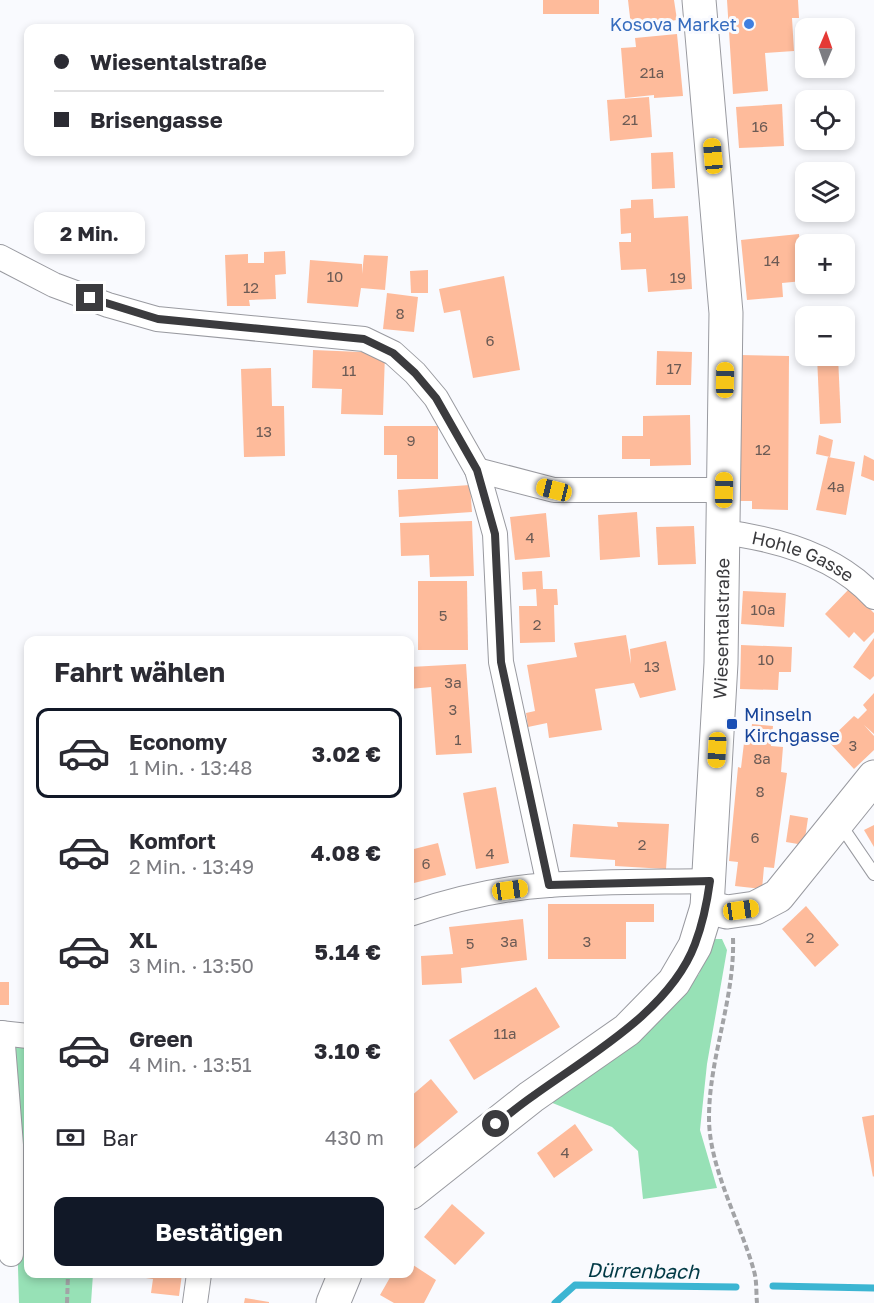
<!DOCTYPE html>
<html lang="de">
<head>
<meta charset="utf-8">
<style>
	body { margin:0; font-family:"Golos Text",sans-serif; background:#f2f2f3; color:#2b2b33; height:100vh; display:flex; flex-direction:column; font-size:22px; white-space:nowrap }
	* { box-sizing:border-box; margin:0 }
	p { font-size:20px; color:#7c7c81 }
	.icon { flex:none; width:33px; height:33px; fill:none; stroke:currentColor; stroke-width:2; stroke-linecap:round; stroke-linejoin:round }
	.map { position:relative; flex:1; overflow:hidden }
	.side { position:absolute; left:24px; top:636px; width:390px; height:642px; display:flex; flex-direction:column; background:#fff; border-radius:12px; box-shadow:0 3px 9px #0003 }
	.side>* { flex:none }
	.top-card { position:absolute; left:24px; top:24px; width:390px; height:132px; border-radius:12px; box-shadow:0 3px 9px #0003; display:grid; align-content:center; height:132px; padding:0 30px; background:#fff }
	.needle { width:39px; rotate:2deg }
	.fabs { position:absolute; left:795px; top:18px; display:grid; gap:12px }
	.fabs a { display:grid; place-items:center; width:60px; height:60px; border-radius:12px; background:#fff; box-shadow:0 3px 9px #0003; font-size:30px }
	.end { position:absolute; width:27px; height:27px; margin:-14px; border:8px solid #3b3b3e; background:#fff; box-shadow:0 0 0 3px #fff }
	.from { border-radius:50% }
	.bubble { position:absolute; height:42px; border-radius:12px; background:#fff; box-shadow:0 3px 9px #0003; font-size:20px; font-weight:700; line-height:42px; text-align:center }
	.car { position:absolute; width:18px; height:36px; margin:-18px -9px; border-radius:8px; box-shadow:0 0 4px 2px #0007; background:linear-gradient(#f5c518 24%,#345 0 40%,#f5c518 0 76%,#345 0 86%,#f5c518 0) }
	.top-card b { display:flex; align-items:center; gap:21px; height:57px; font-size:22px }
	.top-card b+b { border-top:2px solid #e1e1e2 }
	.top-card i { width:15px; height:15px; background:#2b2b33 }
	ul { padding:0; list-style:none }
	li { display:flex; align-items:center; gap:18px; height:90px; margin:0 12px 9px; padding:0 18px; border:3px solid transparent; border-radius:12px }
	li div { flex:1 }
	li b { display:block; font-size:22px }
	li em { font-style:normal; font-weight:700 }
	li.active { border-color:#111827 }
	li>.icon { width:54px; height:54px; stroke-width:1.5 }
	h2 { padding:0 30px; font-size:27px; line-height:72px }
	.pay { display:flex; align-items:center; gap:15px; height:66px; padding:0 30px; font-size:22px }
	.pay p { margin-inline-start:auto }
	.button { display:flex; gap:12px; margin-top:auto; padding:12px 30px }
	.button a { flex:1; height:69px; border-radius:12px; background:#111827; color:#fff; font-size:24px; font-weight:700; line-height:69px; text-align:center }
	.map>svg:first-child { display:block }
	.green { fill:#97e1b6 }
	.lines { fill:none; stroke-linecap:round; stroke-linejoin:round }
	.stream { stroke:#3cb5d2; stroke-width:7 }
	.building { fill:#febb9b }
	.lane-casing { stroke:#999aa0; stroke-width:14 }
	.street-casing { stroke:#999aa0; stroke-width:26 }
	.secondary-casing { stroke:#999aa0; stroke-width:35 }
	.path { stroke:#a2a3a6; stroke-width:4; stroke-dasharray:6 3; stroke-linecap:butt }
	.lane { stroke:#fff; stroke-width:12 }
	.street { stroke:#fff; stroke-width:24 }
	.secondary { stroke:#fff; stroke-width:33 }
	.route { stroke:#3b3b3e; stroke-width:8 }
	.shop-dot { fill:#3f7fe0; stroke:#f9fafe; stroke-width:2 }
	.transit-dot { fill:#1a4fb4; stroke:#f9fafe; stroke-width:2 }
	.labels { text-anchor:middle; dominant-baseline:central; stroke-width:6; stroke-linejoin:round; paint-order:stroke }
	.number-label { font-size:15px; fill:#6c5b55 }
	.shop-label { font-size:18px; fill:#366cbe; stroke:#f9fafe; text-anchor:end }
	.street-label { font-size:18px; fill:#3b3b3e; stroke:#f9fafe }
	.transit-label { font-size:18px; fill:#164399; stroke:#f9fafe; text-anchor:start }
	.water-label { font-size:20px; font-style:italic; fill:#013945; stroke:#f9fafe }
</style>
</head>
<body>
<div class="map">
<svg width="874" height="1303" viewBox="0 0 874 1303">
	<rect width="100%" height="100%" fill="#f9fafe"/>
	<g class="green">
		<path d="M713 939H722L727 950 707 1064 700 1130 717 1188 643 1199 638 1151 612 1127 550 1102 667 1012 699 974Z"/>
		<path d="M10 1039 28 1041V1274H93L91 1303H19L13 1090Z"/>
	</g>
	<g class="lines">
		<g class="stream">
			<path d="M773 1286 874 1288"/>
			<path d="M555 1303 575 1285 736 1287"/>
		</g>
	</g>
	<g class="building">
		<rect x="543" y="0" width="56" height="14"/>
		<path d="M628 0H674L677 20 631 26Z"/>
		<path d="M727 0H798L799 18H792L794 51 765 53 768 91 733 94Z"/>
		<path d="M677 34 683 96 654 98V95L625 98 621 48 636 47 635 38Z"/>
		<path d="M649 97 652 137 610 141 607 100Z"/>
		<path d="M782 104 784 146 739 148 736 107Z"/>
		<path d="M673 152 675 188 652 189 651 153Z"/>
		<path d="M653 199 654 218 688 216 692 289 648 292 646 269 621 270 619 242H631V233L621 234 620 209 631 208V200Z"/>
		<path d="M799 234 803 281 782 283 783 297 747 300 741 240Z"/>
		<path d="M285 251 286 274 275 275 276 299 249 300 250 306H227L225 255 248 254V263H264V252Z"/>
		<path d="M364 255 388 256 385 290 361 288 358 307 307 303 310 260 362 264V274Z"/>
		<path d="M428 270V293H411L410 271Z"/>
		<path d="M504 276 520 370 473 378 460 310 444 313 439 289Z"/>
		<path d="M387 293 418 297 414 332 383 329Z"/>
		<path d="M313 350 385 353 383 415 341 414 342 389 312 388Z"/>
		<path d="M657 351 692 352 691 385H656Z"/>
		<path d="M739 355 789 356 788 510 752 509V501H737Z"/>
		<path d="M817 356H838L841 423 820 424Z"/>
		<path d="M271 368 272 406H284L285 456 244 457 241 369Z"/>
		<path d="M690 415 691 465 650 466V459H622V436H643V416Z"/>
		<path d="M384 426H438V479H397V455H384Z"/>
		<path d="M819 435 833 440 830 457 816 454Z"/>
		<path d="M864 455 874 460V481L861 476Z"/>
		<path d="M828 457 855 462 846 515 816 510Z"/>
		<path d="M470 485 472 512 399 517 398 490Z"/>
		<path d="M637 512 640 557 600 560 598 515Z"/>
		<path d="M546 513 550 557 515 560 510 517Z"/>
		<path d="M472 521 474 576 430 577 429 555 401 556 400 523Z"/>
		<path d="M694 526 696 564 658 565 656 527Z"/>
		<path d="M542 571 543 589H557L558 605H554L555 642 520 643 519 606H537L536 589 523 590 522 572Z"/>
		<path d="M418 581H467L468 650H418Z"/>
		<path d="M849 589 874 613V632L864 642 854 632 849 638 825 614Z"/>
		<path d="M743 591 786 593 784 627 741 624Z"/>
		<path d="M626 635 631 664 630 649 666 641 676 690 640 698 634 683 595 689 602 730 549 738 547 723 528 727 526 713 535 711 527 665 577 657 574 643Z"/>
		<path d="M874 638V676L870 680 853 667Z"/>
		<path d="M741 645 792 647 791 672H779L778 690 740 689Z"/>
		<path d="M466 664 472 753 436 755 431 687 410 689V667Z"/>
		<path d="M874 693V734L864 725 874 736V750L854 769 828 741 854 716 858 719 867 710 863 705Z"/>
		<path d="M752 724 773 726 771 746 783 747 781 772 787 773 774 868 764 867 762 889 735 886 738 862 729 861 738 767 741 768 744 743 750 744Z"/>
		<path d="M496 787 509 863 476 869 463 793Z"/>
		<path d="M790 815 808 818 804 845 786 842Z"/>
		<path d="M617 822 669 824 666 869 615 866V860L570 857 573 824 618 827Z"/>
		<path d="M874 825V847L864 830Z"/>
		<path d="M438 843 446 875 410 884V850Z"/>
		<path d="M548 904H654V922H626V959H548Z"/>
		<path d="M806 906 839 945 815 967 782 929Z"/>
		<path d="M523 919 527 960 461 968 462 983 422 985 421 956 453 954 449 927Z"/>
		<rect x="0" y="982" width="9" height="23"/>
		<path d="M536 987 560 1027 474 1080 449 1040Z"/>
		<path d="M431 1079 458 1112 410 1152V1097Z"/>
		<path d="M874 1115V1176L873 1177 862 1117Z"/>
		<path d="M575 1124 593 1150 554 1178 537 1153Z"/>
		<path d="M452 1204 485 1233 455 1265 424 1237Z"/>
		<path d="M410 1263 436 1280 424 1303H394L380 1295 392 1274H410Z"/>
		<path d="M117 1274H182L179 1296 151 1293 153 1279Z"/>
		<path d="M245 1298 269 1302V1303H244Z"/>
	</g>
	<g class="lines">
		<g class="lane-casing">
			<path id="lane" d="M840 824 874 874"/>
		</g>
		<g class="street-casing">
			<g id="street">
				<path d="M0 257 54 285 108 305 157 319 364 339 393 353 415 373 436 398 477 470 495 534 501 662 549 885"/>
				<path d="M477 470 554 490H724"/>
				<path id="s1" d="M723 532C777 539 836 555 874 597"/>
				<path d="M410 914C454 899 502 888 549 885 602 881 657 882 710 881"/>
				<path d="M0 1033 28 1036"/>
				<path d="M2 1033 11 1145V1254"/>
				<path d="M195 1303 199 1274"/>
			</g>
		</g>
		<g class="secondary-casing">
			<g id="secondary">
				<path d="M707 907 727 912 755 908 778 896 874 777"/>
				<path id="s2" d="M410 1193 531 1097 627 1030 674 982 695 946 707 907 721 663 726 313 699 0"/>
				<path d="M333 1303 345 1274"/>
			</g>
		</g>
		<g class="path">
			<path d="M733 938C735 999 709 1057 709 1118 709 1168 741 1224 754 1271 757 1281 756 1293 757 1303"/>
			<path d="M67 1303 68 1274"/>
		</g>
		<use href="#lane" class="lane"/>
		<use href="#street" class="street"/>
		<use href="#secondary" class="secondary"/>
	</g>
	<g class="lines">
		<path class="route" d="M90 298 158 319 364 339 393 353 415 373 436 398 477 470 495 534 501 662 549 885 710 881C707 903 703 923 695 944 670 1011 588 1056 533 1096 520 1105 508 1115 496 1124"/>
	</g>
	<circle class="shop-dot" cx="749" cy="24" r="6"/>
	<rect class="transit-dot" x="726" y="718" width="12" height="12" rx="3"/>
	<g class="labels">
		<g class="number-label">
			<text x="652" y="72">21a</text>
			<text x="630" y="119">21</text>
			<text x="760" y="126">16</text>
			<text x="772" y="260">14</text>
			<text x="335" y="276">10</text>
			<text x="678" y="277">19</text>
			<text x="251" y="287">12</text>
			<text x="400" y="313">8</text>
			<text x="490" y="340">6</text>
			<text x="674" y="368">17</text>
			<text x="349" y="370">11</text>
			<text x="264" y="431">13</text>
			<text x="411" y="440">9</text>
			<text x="763" y="449">12</text>
			<text x="836" y="486">4a</text>
			<text x="530" y="537">4</text>
			<text x="763" y="609">10a</text>
			<text x="443" y="615">5</text>
			<text x="537" y="624">2</text>
			<text x="766" y="659">10</text>
			<text x="652" y="666">13</text>
			<text x="453" y="682">3a</text>
			<text x="453" y="709">3</text>
			<text x="458" y="739">1</text>
			<text x="853" y="745">3</text>
			<text x="762" y="758">8a</text>
			<text x="760" y="791">8</text>
			<text x="755" y="837">6</text>
			<text x="642" y="844">2</text>
			<text x="490" y="853">4</text>
			<text x="426" y="863">6</text>
			<text x="810" y="937">2</text>
			<text x="509" y="941">3a</text>
			<text x="587" y="941">3</text>
			<text x="470" y="943">5</text>
			<text x="505" y="1033">11a</text>
			<text x="565" y="1152">4</text>
		</g>
		<g class="shop-label">
			<text x="737" y="24">Kosova Market</text>
		</g>
		<g class="street-label">
			<text stroke="none"><textPath href="#s1" startOffset="84">Hohle Gasse</textPath></text>
			<text stroke="none"><textPath href="#s2" startOffset="700">Wiesentalstraße</textPath></text>
		</g>
		<g class="transit-label">
			<text x="744" y="714">Minseln<tspan x="744" dy="21">Kirchgasse</tspan></text>
		</g>
		<g class="water-label">
			<text transform="translate(643 1270) rotate(1)">Dürrenbach</text>
		</g>
	</g>
</svg>
<div class="fabs">
<a><svg class="needle" viewBox="-14 -14 28 28"><path d="M0-13l5 13h-10z" fill="#e53935"/><path d="M0 13l5-13h-10z" fill="#7c7c81"/></svg></a>
<a><svg class="icon" aria-label="locate" viewBox="0 0 24 24"><circle cx="12" cy="12" r="6"/><path d="M12 2v4M12 18v4M2 12h4M18 12h4"/></svg></a>
<a><svg class="icon" aria-label="layers" viewBox="0 0 24 24"><path d="M12 4l9 5-9 5-9-5zM3 14l9 5 9-5"/></svg></a>
<a>+</a>
<a>−</a>
</div>
<i class="end from" style="left:496px;top:1124px"></i>
<i class="end" style="left:90px;top:298px"></i>
<div class="bubble" style="left:34px;top:212px;width:111px">2 Min.</div>
<i class="car" style="left:713px;top:156px;rotate:355deg"></i>
<i class="car" style="left:725px;top:380px;rotate:1deg"></i>
<i class="car" style="left:554px;top:490px;rotate:284deg"></i>
<i class="car" style="left:724px;top:490px;rotate:1deg"></i>
<i class="car" style="left:717px;top:750px;rotate:183deg"></i>
<i class="car" style="left:510px;top:890px;rotate:82deg"></i>
<i class="car" style="left:741px;top:910px;rotate:82deg"></i>
<div class="top-card">
<b><i class="from"></i>Wiesentalstraße</b>
<b><i></i>Brisengasse</b>
</div>
<section class="side">
<h2>Fahrt wählen</h2>
<ul>
<li class="active"><svg class="icon" aria-label="car" viewBox="0 0 24 24"><path d="M5 17H2v-5l4-1 3-4h7l3 4 3 1v5h-3M9 17h6M6 11h13"/><circle cx="7" cy="17" r="2"/><circle cx="17" cy="17" r="2"/></svg><div><b>Economy</b><p>1 Min. · 13:48</p></div><em>3.02 €</em></li>
<li><svg class="icon" aria-label="car" viewBox="0 0 24 24"><path d="M5 17H2v-5l4-1 3-4h7l3 4 3 1v5h-3M9 17h6M6 11h13"/><circle cx="7" cy="17" r="2"/><circle cx="17" cy="17" r="2"/></svg><div><b>Komfort</b><p>2 Min. · 13:49</p></div><em>4.08 €</em></li>
<li><svg class="icon" aria-label="car" viewBox="0 0 24 24"><path d="M5 17H2v-5l4-1 3-4h7l3 4 3 1v5h-3M9 17h6M6 11h13"/><circle cx="7" cy="17" r="2"/><circle cx="17" cy="17" r="2"/></svg><div><b>XL</b><p>3 Min. · 13:50</p></div><em>5.14 €</em></li>
<li><svg class="icon" aria-label="car" viewBox="0 0 24 24"><path d="M5 17H2v-5l4-1 3-4h7l3 4 3 1v5h-3M9 17h6M6 11h13"/><circle cx="7" cy="17" r="2"/><circle cx="17" cy="17" r="2"/></svg><div><b>Green</b><p>4 Min. · 13:51</p></div><em>3.10 €</em></li>
</ul>
<div class="pay"><svg class="icon" aria-label="cash" viewBox="0 0 24 24"><path d="M3 7h18v10H3z"/><circle cx="12" cy="12" r="2"/></svg>Bar<p>430 m</p></div>
<div class="button"><a>Bestätigen</a></div>
</section>
</div>
</body>
</html>
